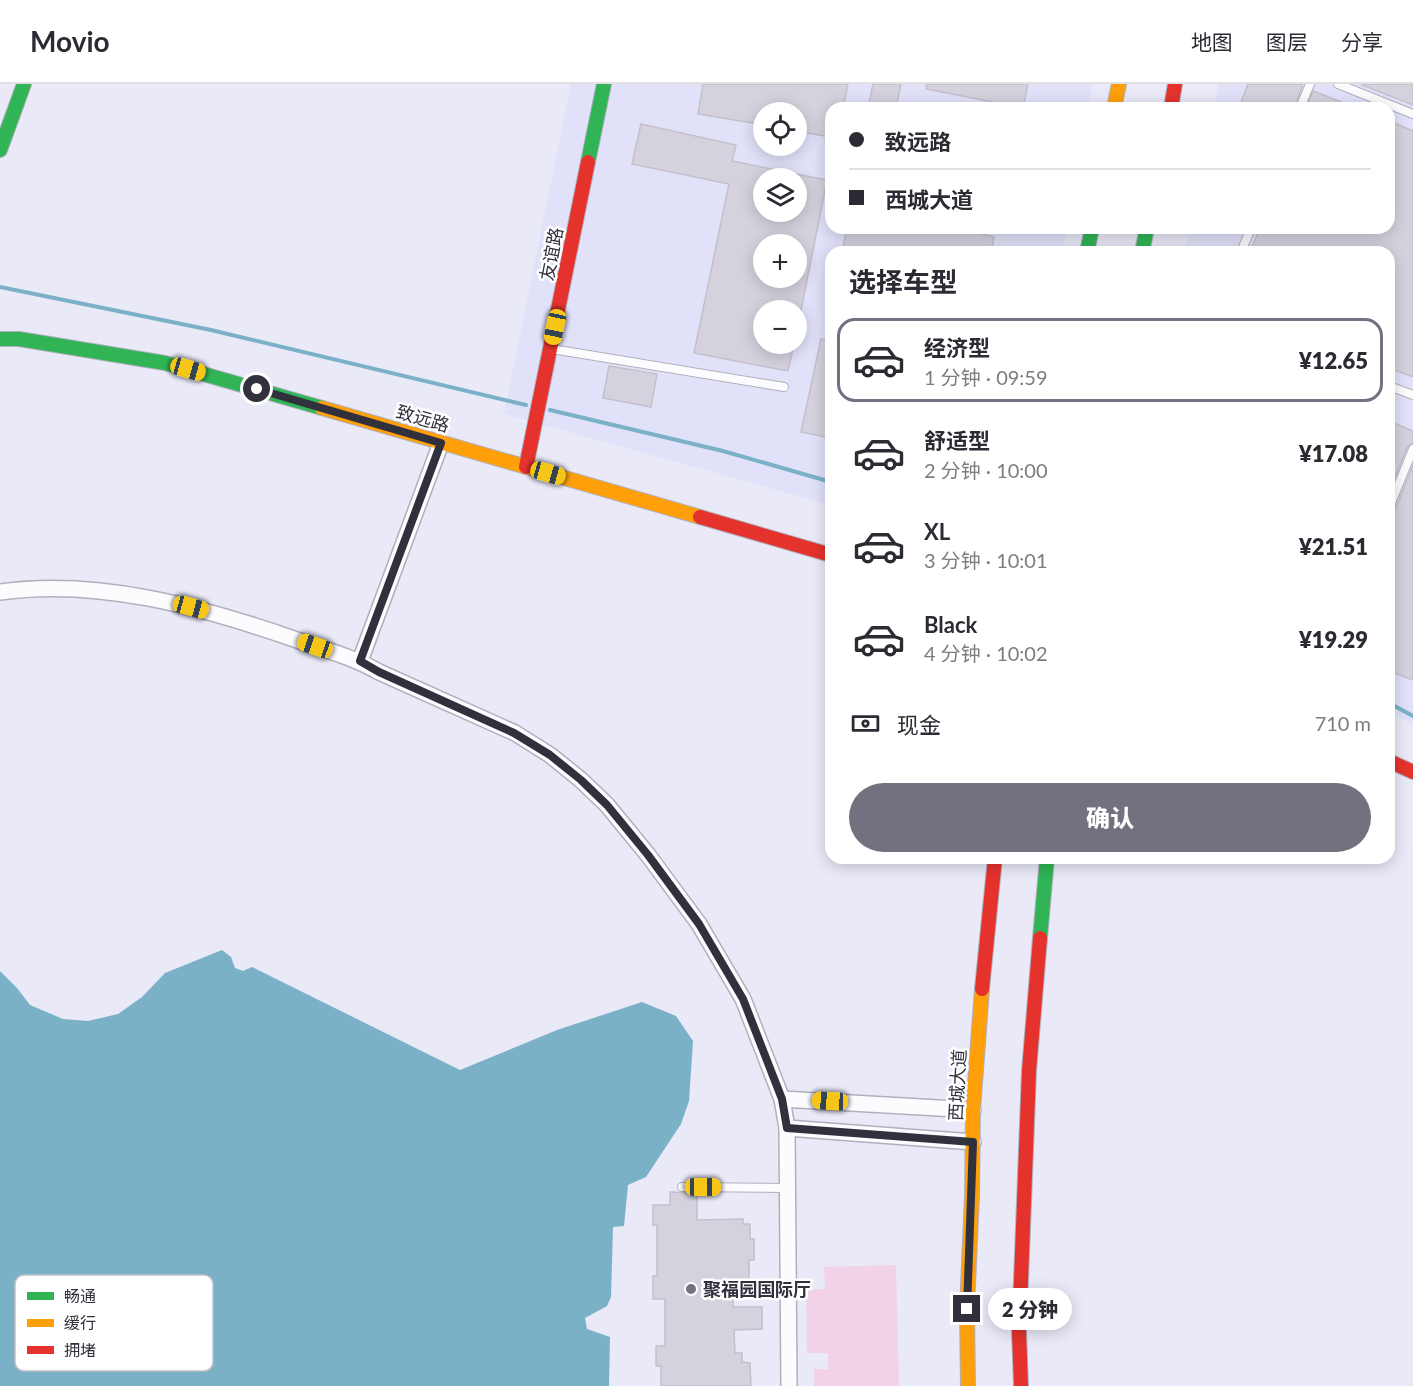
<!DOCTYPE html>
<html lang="zh">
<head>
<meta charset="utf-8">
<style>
	body { margin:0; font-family:Lato,"Noto Sans SC",sans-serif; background:#f7f7f7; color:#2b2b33; height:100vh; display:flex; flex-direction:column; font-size:22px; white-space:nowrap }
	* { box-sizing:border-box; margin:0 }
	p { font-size:20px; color:#7c7c81 }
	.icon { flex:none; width:33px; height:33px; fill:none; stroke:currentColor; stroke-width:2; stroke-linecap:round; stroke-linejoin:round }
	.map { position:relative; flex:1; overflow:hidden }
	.panel { position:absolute; left:825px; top:162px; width:570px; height:618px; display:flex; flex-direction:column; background:#fff; border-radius:18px; box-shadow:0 3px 15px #0003 }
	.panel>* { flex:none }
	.guide { position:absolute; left:825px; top:18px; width:570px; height:132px; border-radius:18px; box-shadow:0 3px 15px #0003; display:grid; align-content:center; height:132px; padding:0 24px; background:#fff }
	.controls { position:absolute; left:753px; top:18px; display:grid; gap:12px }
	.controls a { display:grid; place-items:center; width:54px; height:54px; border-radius:50%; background:#fff; box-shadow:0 3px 15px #0003; font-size:30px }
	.end { position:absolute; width:27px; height:27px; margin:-14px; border:8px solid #31313e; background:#fff; box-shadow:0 0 0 3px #fff }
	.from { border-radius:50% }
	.bubble { position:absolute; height:42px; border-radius:21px; background:#fff; box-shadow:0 3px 15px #0003; font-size:20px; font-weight:800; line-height:42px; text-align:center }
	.car { position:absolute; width:18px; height:36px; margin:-18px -9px; border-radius:8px; box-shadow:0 0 4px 2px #0007; background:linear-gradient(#f5c518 24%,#345 0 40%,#f5c518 0 76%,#345 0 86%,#f5c518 0) }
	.guide b { display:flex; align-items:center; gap:21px; height:57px; font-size:22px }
	.guide b+b { border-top:2px solid #e1e1e2 }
	.guide i { width:15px; height:15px; background:#2b2b33 }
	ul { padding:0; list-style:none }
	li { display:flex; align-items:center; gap:18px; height:84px; margin:0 12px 9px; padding:0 12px; border:3px solid transparent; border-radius:18px }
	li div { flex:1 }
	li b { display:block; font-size:22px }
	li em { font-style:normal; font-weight:800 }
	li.current { border-color:#71717f }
	li>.icon { width:54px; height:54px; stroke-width:1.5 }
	h2 { padding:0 24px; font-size:27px; line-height:72px }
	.pay { display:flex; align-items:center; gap:15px; height:66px; padding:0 24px; font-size:22px }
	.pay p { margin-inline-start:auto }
	.primary-button { display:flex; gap:12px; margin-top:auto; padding:12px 24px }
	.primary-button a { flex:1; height:69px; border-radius:36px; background:#71717f; color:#fff; font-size:24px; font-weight:800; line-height:69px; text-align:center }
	header { display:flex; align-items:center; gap:36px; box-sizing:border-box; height:84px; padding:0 30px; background:#fff; border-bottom:2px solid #e1e1e2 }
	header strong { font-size:28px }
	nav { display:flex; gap:33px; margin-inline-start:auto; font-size:21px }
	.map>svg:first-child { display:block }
	.built { fill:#e1e1fa; fill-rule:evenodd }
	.green { fill:#f2d2e7 }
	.water { fill:#7ab1c6 }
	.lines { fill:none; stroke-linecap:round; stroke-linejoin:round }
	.stream { stroke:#7ab1c6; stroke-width:4 }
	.building { fill:#d5d2de; stroke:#c3bfcb; stroke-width:1.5; fill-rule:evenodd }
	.lane-casing { stroke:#b0b0bd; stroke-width:10 }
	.street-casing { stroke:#b0b0bd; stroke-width:18 }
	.fast-casing { stroke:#b0b0bd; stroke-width:16 }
	.slow-casing { stroke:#b0b0bd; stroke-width:16 }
	.jam-casing { stroke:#b0b0bd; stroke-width:16 }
	.lane { stroke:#fcfcfe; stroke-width:8 }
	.street { stroke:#fcfcfe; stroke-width:15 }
	.fast { stroke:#30b455; stroke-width:14 }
	.slow { stroke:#ff9f0a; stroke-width:14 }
	.jam { stroke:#e5322d; stroke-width:14 }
	.route { stroke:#31313e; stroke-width:8 }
	.poi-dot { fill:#71717f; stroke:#fff; stroke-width:2 }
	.labels { text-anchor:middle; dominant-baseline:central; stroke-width:5; stroke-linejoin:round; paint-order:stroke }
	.street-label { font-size:18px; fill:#31313e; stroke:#fff }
	.poi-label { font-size:18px; font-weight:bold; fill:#31313e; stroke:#fff; text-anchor:start }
	.key { fill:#fff; stroke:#c1c1c5; stroke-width:1.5 }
	.key-label { font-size:16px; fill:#31313e }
</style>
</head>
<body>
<header>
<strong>Movio</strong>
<nav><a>地图</a><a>图层</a><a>分享</a></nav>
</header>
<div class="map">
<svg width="1413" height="1302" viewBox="0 0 1413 1302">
	<rect width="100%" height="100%" fill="#e9e9f8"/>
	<g class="built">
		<path d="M571 0H1092L1088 24H831V144H1067L1062 168H831V421L504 330ZM764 28H796V62H764ZM764 94H796V128H764ZM764 160H796V194H764ZM764 226H796V260H764Z"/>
		<path d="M1219 0H1413V640L1389 629V168H1185L1190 144H1389V24H1214Z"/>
	</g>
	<path class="green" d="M896 1181 899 1302H814V1285H828V1269H807L806 1206 825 1205 824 1183Z"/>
	<path class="water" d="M222 866 231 873 235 884 243 887 252 883 460 986 557 946 642 918 676 932 693 957 689 1017 681 1040 646 1093 628 1101 624 1142 613 1143 611 1213 607 1222 585 1234 587 1245 610 1253 609 1302H0V887L17 904 30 921 63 935 88 937 118 930 142 913 165 889Z"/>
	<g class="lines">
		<g class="stream">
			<path d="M0 203 211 246 526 321"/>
			<path d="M550 326 723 367 831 398"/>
			<path d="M1389 619 1413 632"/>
		</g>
	</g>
	<g class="building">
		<path d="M703 0H848L843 24H831V53L796 47V28H764V41L698 30Z"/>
		<path d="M873 0H901L896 24H868Z"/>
		<path d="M927 0H1028L1023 24 926 5Z"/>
		<path d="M1248 0H1302V3L1294 24H1239Z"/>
		<path d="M1362 0H1413V21L1362 1Z"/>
		<path d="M1313 7 1354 23 1353 24H1306Z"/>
		<path d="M1389 37 1413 47V293L1389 284V168H1250L1260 144H1389Z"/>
		<path d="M641 40 736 61 732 77 792 89V94H764V128H796V90L827 96 801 226H764V260H794L788 287 694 269 729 100 632 80ZM764 160H796V194H764Z"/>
		<path d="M847 144H959L994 153 991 168H842Z"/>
		<path d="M821 255 831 257V354L801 348Z"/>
		<path d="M609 282 657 290 651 323 603 314Z"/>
		<path d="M1389 337 1413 347V359L1407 363 1389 408Z"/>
		<path d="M1413 381V596L1389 587V430L1395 426Z"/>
		<path d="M670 1108 697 1109V1136L743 1135V1140H750V1155H754V1176H749V1201H733V1223H762V1245L734 1246 735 1269H742V1278L750 1279 751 1302H661V1282H656V1262H665V1215H653V1192H657V1141H653V1121H670Z"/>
	</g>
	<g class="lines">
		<g class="lane-casing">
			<g id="lane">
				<path d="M1338 0 1413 30"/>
				<path d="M1300 24 1310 0"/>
				<path d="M1241 168 1251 144"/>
				<path d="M552 265 784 303"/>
				<path d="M1389 302 1413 311"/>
				<path d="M1389 424 1413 365"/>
				<path d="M682 1103 788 1104"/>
			</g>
		</g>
		<g class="street-casing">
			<g id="street">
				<path d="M0 508C98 494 202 523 294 555 323 565 353 573 379 588L515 649 550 671 581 696 607 721 648 771 699 840 743 915 782 1015 787 1044 789 1302"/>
				<path d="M360 577 441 359"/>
				<path d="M782 1015 973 1026"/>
				<path d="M787 1044 973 1058"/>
			</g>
		</g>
		<g class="fast-casing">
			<g id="fast">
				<path d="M0 66 24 0"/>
				<path d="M588 78 604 0"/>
				<path d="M1087 168 1092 144"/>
				<path d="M1142 168 1147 144"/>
				<path d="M0 255H19L165 279 322 324"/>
				<path d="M1040 854 1047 774"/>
			</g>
		</g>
		<g class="slow-casing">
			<g id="slow">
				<path d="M1114 24 1119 0"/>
				<path d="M322 324 700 433"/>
				<path d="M968 1302 967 1225 972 1112 973 1026 982 905"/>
			</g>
		</g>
		<g class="jam-casing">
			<g id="jam">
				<path d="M1171 24 1175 0"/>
				<path d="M526 383 588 78"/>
				<path d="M700 433 831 471"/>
				<path d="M1389 677 1413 688"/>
				<path d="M982 905 995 774"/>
				<path d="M1021 1302 1019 1248 1029 987 1040 854"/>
			</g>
		</g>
		<use href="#lane" class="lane"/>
		<use href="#street" class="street"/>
		<use href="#fast" class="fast"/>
		<use href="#slow" class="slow"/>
		<use href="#jam" class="jam"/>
	</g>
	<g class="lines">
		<path class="route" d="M257 305 441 359 360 577 379 588 514 649 550 671 581 696 607 721 648 771 699 840 743 915 782 1015 787 1044 973 1058 967 1225"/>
	</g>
	<circle class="poi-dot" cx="691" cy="1205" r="6"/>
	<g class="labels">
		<g class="street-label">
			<text transform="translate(551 170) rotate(-79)">友谊路</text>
			<text transform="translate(423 334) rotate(16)">致远路</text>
			<text transform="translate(957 1001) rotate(-87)">西城大道</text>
		</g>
		<g class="poi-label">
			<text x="703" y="1205">聚福园国际厅</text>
		</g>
	</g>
	<rect x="15" y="1191" width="198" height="96" rx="9" class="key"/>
	<rect x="27" y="1208" width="27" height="8" fill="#30b455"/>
	<rect x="27" y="1235" width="27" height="8" fill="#ff9f0a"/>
	<rect x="27" y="1262" width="27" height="8" fill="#e5322d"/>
	<g class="key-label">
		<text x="64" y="1218">畅通</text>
		<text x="64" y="1245">缓行</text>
		<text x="64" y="1272">拥堵</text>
	</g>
</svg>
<div class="controls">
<a><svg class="icon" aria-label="locate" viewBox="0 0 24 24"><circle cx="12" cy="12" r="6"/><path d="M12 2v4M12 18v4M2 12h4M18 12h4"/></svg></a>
<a><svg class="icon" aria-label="layers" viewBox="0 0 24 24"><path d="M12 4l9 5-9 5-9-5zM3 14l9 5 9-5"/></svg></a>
<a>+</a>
<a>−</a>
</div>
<i class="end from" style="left:257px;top:305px"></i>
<i class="end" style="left:967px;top:1225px"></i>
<div class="bubble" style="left:988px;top:1204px;width:84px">2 分钟</div>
<i class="car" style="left:555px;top:243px;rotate:192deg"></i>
<i class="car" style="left:188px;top:285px;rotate:106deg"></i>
<i class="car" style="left:548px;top:389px;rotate:106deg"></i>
<i class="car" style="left:191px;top:523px;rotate:105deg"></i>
<i class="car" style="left:315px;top:562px;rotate:289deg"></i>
<i class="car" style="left:830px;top:1017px;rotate:273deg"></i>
<i class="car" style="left:703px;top:1103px;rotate:90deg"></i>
<div class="guide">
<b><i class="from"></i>致远路</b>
<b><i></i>西城大道</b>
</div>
<section class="panel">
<h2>选择车型</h2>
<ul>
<li class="current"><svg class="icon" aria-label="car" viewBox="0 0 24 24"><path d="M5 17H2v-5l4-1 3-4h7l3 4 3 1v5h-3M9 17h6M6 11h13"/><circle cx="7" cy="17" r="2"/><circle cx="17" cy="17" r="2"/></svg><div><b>经济型</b><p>1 分钟 · 09:59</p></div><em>¥12.65</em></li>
<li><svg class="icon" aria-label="car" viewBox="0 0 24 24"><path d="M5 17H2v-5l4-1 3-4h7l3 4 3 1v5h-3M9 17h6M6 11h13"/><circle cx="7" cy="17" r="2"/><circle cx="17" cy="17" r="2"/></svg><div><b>舒适型</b><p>2 分钟 · 10:00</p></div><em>¥17.08</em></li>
<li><svg class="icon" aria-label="car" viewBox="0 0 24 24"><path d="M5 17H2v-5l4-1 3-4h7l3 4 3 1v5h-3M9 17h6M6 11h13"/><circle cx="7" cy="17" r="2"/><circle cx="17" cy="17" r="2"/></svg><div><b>XL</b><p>3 分钟 · 10:01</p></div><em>¥21.51</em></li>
<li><svg class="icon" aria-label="car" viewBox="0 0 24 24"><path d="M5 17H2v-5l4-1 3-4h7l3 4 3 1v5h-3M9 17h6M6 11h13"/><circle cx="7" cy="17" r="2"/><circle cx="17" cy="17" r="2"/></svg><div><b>Black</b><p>4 分钟 · 10:02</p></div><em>¥19.29</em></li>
</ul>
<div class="pay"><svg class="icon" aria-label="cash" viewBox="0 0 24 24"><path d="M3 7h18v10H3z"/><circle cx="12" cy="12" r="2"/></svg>现金<p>710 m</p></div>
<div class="primary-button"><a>确认</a></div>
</section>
</div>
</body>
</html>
